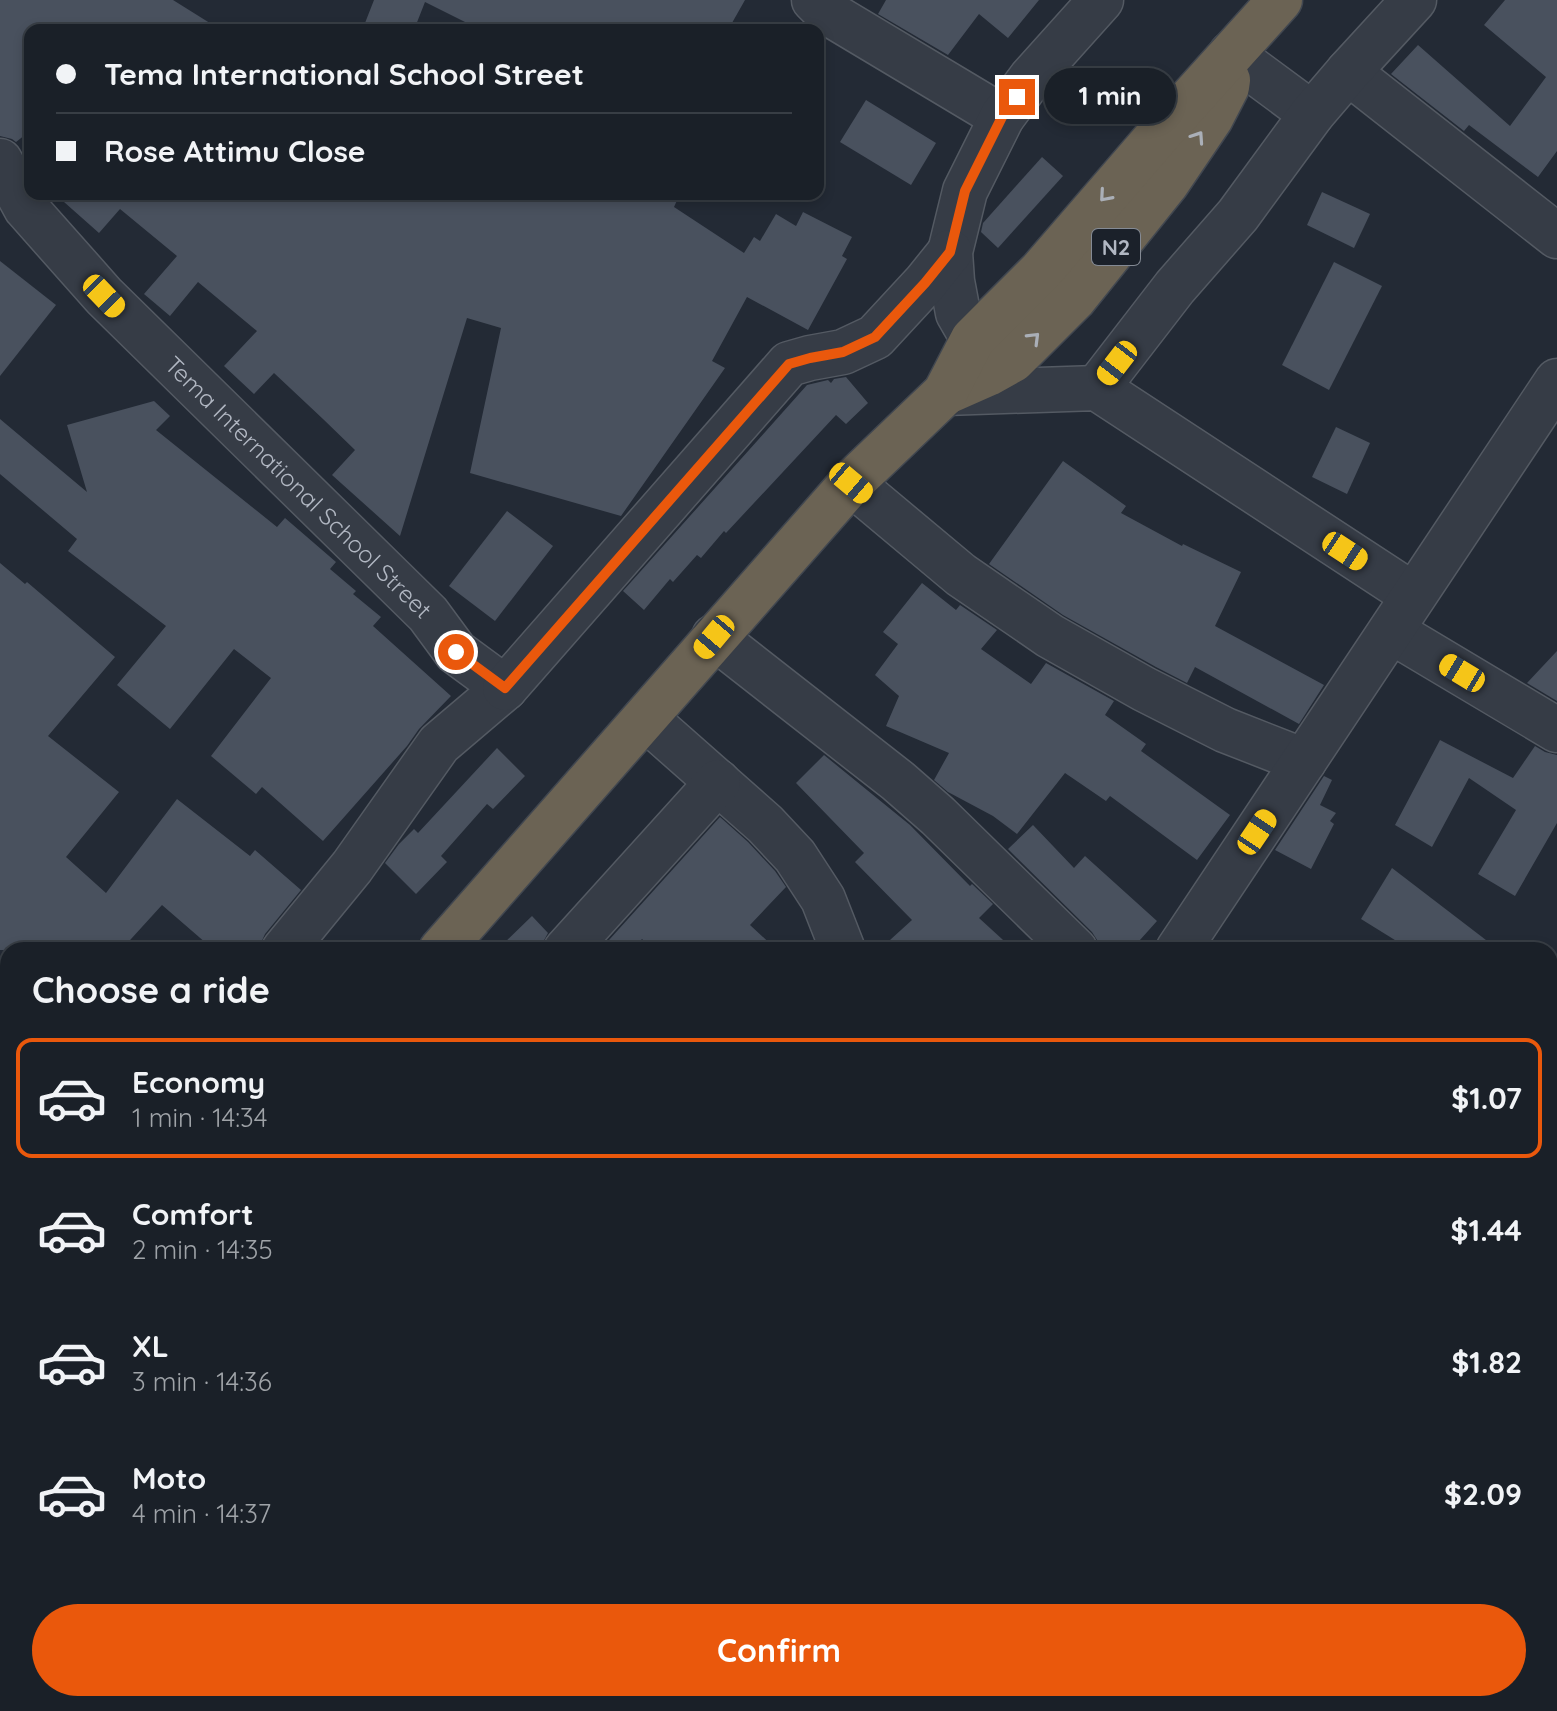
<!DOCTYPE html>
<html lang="en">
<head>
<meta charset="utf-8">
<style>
	body { margin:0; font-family:Quicksand,sans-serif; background:#232830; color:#f1f3f6; height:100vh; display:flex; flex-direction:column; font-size:30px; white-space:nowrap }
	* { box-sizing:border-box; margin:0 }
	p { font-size:26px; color:#9fa3a8 }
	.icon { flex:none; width:44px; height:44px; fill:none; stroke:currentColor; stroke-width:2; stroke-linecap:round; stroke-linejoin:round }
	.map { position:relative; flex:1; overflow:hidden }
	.side { position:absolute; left:0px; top:942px; width:1558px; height:770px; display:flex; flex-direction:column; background:#1a2028; border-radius:24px 24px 0 0; box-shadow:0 4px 12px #0003,0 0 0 2px #383e45 }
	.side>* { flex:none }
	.top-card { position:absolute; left:24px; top:24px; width:800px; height:176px; border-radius:16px; box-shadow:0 4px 12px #0003,0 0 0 2px #383e45; display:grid; align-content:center; height:176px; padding:0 32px; background:#1a2028 }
	.end { position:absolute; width:36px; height:36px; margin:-18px; border:10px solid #ea580c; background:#fff; box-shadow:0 0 0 4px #fff }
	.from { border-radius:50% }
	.bubble { position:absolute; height:56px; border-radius:28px; background:#1a2028; box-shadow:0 4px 12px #0003,0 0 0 2px #383e45; font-size:26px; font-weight:800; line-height:56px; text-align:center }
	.car { position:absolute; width:24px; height:48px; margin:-24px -12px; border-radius:10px; box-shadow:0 0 6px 2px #0007; background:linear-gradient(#f5c518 24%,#345 0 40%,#f5c518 0 76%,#345 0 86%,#f5c518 0) }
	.top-card b { display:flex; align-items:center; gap:28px; height:76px; font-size:30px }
	.top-card b+b { border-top:2px solid #383e45 }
	.top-card i { width:20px; height:20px; background:#f1f3f6 }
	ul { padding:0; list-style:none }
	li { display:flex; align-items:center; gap:24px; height:120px; margin:0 16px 12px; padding:0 16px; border:4px solid transparent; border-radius:16px }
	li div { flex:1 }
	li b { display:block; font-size:30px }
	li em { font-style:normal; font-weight:800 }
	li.current { border-color:#ea580c }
	li>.icon { width:72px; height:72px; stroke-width:1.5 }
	h2 { padding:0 32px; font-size:36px; line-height:96px }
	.cta { display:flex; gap:16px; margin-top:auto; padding:16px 32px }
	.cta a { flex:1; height:92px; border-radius:48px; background:#ea580c; color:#fff; font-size:32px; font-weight:800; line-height:92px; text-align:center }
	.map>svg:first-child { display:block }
	.building { fill:#49515e }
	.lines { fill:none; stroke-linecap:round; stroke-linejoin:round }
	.minor-casing { stroke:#545a63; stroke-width:47 }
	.highway-casing { stroke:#414750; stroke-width:47 }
	.minor { stroke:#363c46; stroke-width:44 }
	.highway { stroke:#6b6354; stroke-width:44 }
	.rail-casing { stroke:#5a626e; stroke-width:9 }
	.rail { stroke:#1b212a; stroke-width:6; stroke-dasharray:18; stroke-linecap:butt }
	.oneway { stroke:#aaafb7 }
	.route { stroke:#ea580c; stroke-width:10 }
	.labels { text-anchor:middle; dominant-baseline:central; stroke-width:6; stroke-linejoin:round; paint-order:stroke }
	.shield { fill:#1b212a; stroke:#848a94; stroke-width:2 }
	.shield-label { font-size:22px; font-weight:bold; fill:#b1b7c2 }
	.street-label { font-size:24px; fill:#b1b7c2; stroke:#1b212a }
</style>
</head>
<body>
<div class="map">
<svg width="1557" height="1711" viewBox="0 0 1557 1711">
	<rect width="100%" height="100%" fill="#232a35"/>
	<g class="building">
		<path d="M0 0H173L221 30H30V131L16 142 12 139 0 136Z"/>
		<path d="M374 0H745L728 30H481L425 2 414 30H383L365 23Z"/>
		<path d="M886 0H1039L1008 38 979 14 948 55 878 14Z"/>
		<path d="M1505 0H1557V151L1538 177 1469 125 1464 131 1391 74 1418 45 1510 126 1546 77 1484 25Z"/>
		<path d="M866 100 936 143 911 185 840 142Z"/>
		<path d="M1042 157 1063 176 998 248 981 232 983 223Z"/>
		<path d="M1322 192 1370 214 1354 248 1307 225Z"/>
		<path d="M55 194H680L674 207 744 253 754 237 760 241 776 214 796 226 803 212 852 237 842 256 847 259 808 330 747 297 712 361 725 368 621 516 470 473 501 328 467 318 400 536 332 475 355 450 323 419 274 373 254 394 224 366 257 331 198 282 170 316 144 294 177 256 120 209 99 233Z"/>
		<path d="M0 261 56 305 0 376Z"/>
		<path d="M1334 262 1382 286 1329 390 1282 365Z"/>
		<path d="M846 377 868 403 846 424 836 415 726 533 724 531 701 558 697 555 673 582 670 579 644 610 623 591 807 385 828 380 831 383 834 379Z"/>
		<path d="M154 401 170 416 156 430 277 527 285 518 336 562 330 569 356 591 353 594 381 617 373 626 451 696 419 729 407 746 323 841 262 787 256 794 211 756 271 678 234 649 170 729 117 685 166 626 68 551 77 539 0 474V419L87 492 67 425Z"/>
		<path d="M1336 427 1370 443 1347 494 1312 477Z"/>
		<path d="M1063 461 1126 506 1121 513 1182 546 1183 544 1241 572 1215 626 1324 685 1299 724 1195 667 1187 683 1156 667 1063 615 989 564Z"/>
		<path d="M507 511 553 546 495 621 449 586Z"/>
		<path d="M0 563 25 584 27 582 115 657 48 736 119 792 66 857 106 893 177 799 250 856 255 850 301 890 265 934 260 945V950H214L162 905 121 950H0Z"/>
		<path d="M922 583 956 610 960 605 997 630 981 649 1031 684 1046 663 1114 701 1105 715 1146 744 1141 751 1230 815 1197 860 1110 796 1106 801 1065 773 1017 834 993 816 948 792 934 780 949 753 886 726 899 696 875 675 898 644 883 632Z"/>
		<path d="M1557 651V701L1527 683Z"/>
		<path d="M1440 740 1513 778 1535 746 1545 752 1557 755V823L1515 896 1478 874 1516 810 1469 778 1432 847 1395 825Z"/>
		<path d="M497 748 525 776 493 809 487 804 441 856 447 862 416 894 385 863 399 844 414 829 418 833Z"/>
		<path d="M824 755 910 825 970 886 972 884 993 904 979 918 1014 950H879L912 920 855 862 864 853 796 783Z"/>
		<path d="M1324 776 1332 780 1320 805 1336 813 1330 821 1334 824 1311 869 1275 850Z"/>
		<path d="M720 817 748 842 775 871 786 887 750 925 777 950H654L642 939 632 950H600Z"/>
		<path d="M1033 825 1074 868 1085 856 1157 921 1131 950H1099V943L1092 932 1008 849Z"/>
		<path d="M1392 868 1499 950H1411L1361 919Z"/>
		<path d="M532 916 548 933 542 944V950H497Z"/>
	</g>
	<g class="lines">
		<g class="minor-casing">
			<g id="minor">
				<path d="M814 0 825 11 1002 117"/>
				<path d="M1231 54 1312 114"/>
				<path d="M1348 72 1557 236"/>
				<path id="s1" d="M0 161 26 208 104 296 428 614 456 652 505 688 439 744 352 867 284 950"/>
				<path d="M973 339 958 313 952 281 950 252 965 191 1002 117 1031 78 1101 0"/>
				<path d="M1097 388 1175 287 1238 215 1312 114 1348 72 1414 0"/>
				<path d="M945 393 1097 388 1413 595"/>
				<path d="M851 483 961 575 1050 636 1144 689 1225 730 1304 761"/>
				<path d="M1391 631 1557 730"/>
				<path d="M714 637 898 781 938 816 1075 950"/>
				<path d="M505 688 789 364 810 358 843 352 875 337 925 283 950 252"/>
				<path d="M645 718 765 824 795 856 823 899 843 950"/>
				<path d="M566 950 718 782"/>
				<path d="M1178 950 1557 381"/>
				<path d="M0 1072 8 1080"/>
				<path d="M0 1251 8 1236"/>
				<path d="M0 1663 8 1657"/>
				<path d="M1550 1675 1557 1668"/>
				<path d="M447 1704 463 1711"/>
				<path d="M100 1711 101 1704"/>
				<path d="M1516 1711 1523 1704"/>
			</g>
		</g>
		<g class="highway-casing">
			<g id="highway">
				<path d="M945 393 988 374 1013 360 1074 299 1167 183 1211 118 1227 87 1228 80"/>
				<path d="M441 950 851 483 945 393 973 339 1041 271 1161 132 1280 0"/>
				<path d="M0 1449 8 1440"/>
			</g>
		</g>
		<use href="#minor" class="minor"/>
		<use href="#highway" class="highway"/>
		<g class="rail-casing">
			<g id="rail">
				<path d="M1550 1536 1557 1528"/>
				<path d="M1396 1711 1402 1704"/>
			</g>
		</g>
		<use href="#rail" class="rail"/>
	</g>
	<defs><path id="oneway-chevron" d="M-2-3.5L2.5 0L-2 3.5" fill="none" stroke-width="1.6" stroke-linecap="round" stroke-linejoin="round" transform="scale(2)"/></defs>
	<g class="oneway">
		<use href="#oneway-chevron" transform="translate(1198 137) rotate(-56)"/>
		<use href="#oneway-chevron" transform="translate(1105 196) rotate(131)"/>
		<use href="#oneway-chevron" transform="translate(1034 338) rotate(-45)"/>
	</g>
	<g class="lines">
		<path class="route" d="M456 652 505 688 789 364 810 358 843 352 875 337 925 283 950 252 965 191 1002 117 1017 97"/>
	</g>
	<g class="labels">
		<rect class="shield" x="1092" y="229" width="48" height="36" rx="6"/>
		<g class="shield-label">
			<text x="1116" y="247">N2</text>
		</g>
		<g class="street-label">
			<text stroke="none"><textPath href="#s1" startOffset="444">Tema International School Street</textPath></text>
		</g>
	</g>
</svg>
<i class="end from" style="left:456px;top:652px"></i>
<i class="end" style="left:1017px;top:97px"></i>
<div class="bubble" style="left:1044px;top:68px;width:132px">1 min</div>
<i class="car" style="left:104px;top:296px;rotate:136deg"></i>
<i class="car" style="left:1117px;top:363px;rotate:218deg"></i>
<i class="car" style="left:851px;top:483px;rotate:130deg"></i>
<i class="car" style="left:1345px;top:551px;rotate:123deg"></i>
<i class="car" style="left:714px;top:637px;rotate:220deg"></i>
<i class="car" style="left:1462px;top:673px;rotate:301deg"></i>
<i class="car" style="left:1257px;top:832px;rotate:34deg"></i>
<div class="top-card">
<b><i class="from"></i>Tema International School Street</b>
<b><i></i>Rose Attimu Close</b>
</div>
<section class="side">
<h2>Choose a ride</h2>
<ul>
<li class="current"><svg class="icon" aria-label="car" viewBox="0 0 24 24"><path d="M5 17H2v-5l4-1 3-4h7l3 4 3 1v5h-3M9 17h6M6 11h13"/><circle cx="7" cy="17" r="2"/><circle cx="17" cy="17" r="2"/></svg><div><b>Economy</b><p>1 min · 14:34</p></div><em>$1.07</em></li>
<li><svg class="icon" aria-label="car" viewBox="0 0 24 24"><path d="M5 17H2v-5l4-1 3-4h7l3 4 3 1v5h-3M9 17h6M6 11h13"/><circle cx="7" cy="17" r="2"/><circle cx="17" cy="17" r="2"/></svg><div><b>Comfort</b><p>2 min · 14:35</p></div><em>$1.44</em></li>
<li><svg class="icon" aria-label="car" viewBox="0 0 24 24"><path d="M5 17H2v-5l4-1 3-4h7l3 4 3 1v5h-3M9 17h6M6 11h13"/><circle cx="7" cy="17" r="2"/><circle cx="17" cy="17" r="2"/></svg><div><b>XL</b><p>3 min · 14:36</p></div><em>$1.82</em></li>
<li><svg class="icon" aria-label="car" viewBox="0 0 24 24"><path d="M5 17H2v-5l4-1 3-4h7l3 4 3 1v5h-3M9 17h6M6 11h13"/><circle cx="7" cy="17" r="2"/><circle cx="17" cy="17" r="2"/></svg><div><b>Moto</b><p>4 min · 14:37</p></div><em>$2.09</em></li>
</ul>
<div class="cta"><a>Confirm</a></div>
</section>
</div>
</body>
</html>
